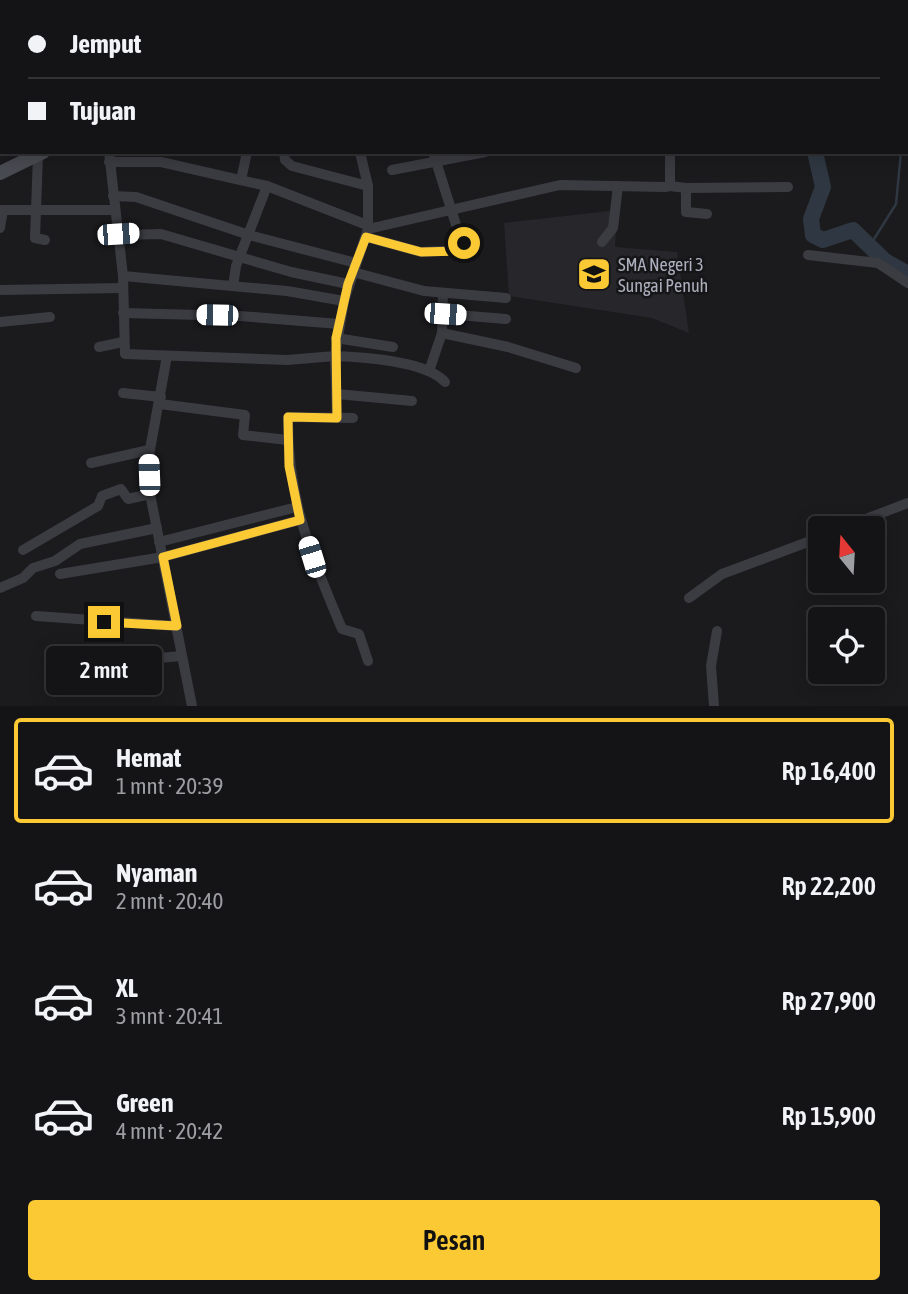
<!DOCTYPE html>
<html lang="id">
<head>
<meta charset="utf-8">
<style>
	body { margin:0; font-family:"Asap Condensed",sans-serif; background:#212123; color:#f1f3f6; height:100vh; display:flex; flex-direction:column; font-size:26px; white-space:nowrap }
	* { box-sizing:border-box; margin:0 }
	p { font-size:23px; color:#9d9ea1 }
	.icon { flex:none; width:38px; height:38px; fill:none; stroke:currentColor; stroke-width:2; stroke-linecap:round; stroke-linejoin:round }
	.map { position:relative; height:706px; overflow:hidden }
	.sheet { display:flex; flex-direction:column; background:#141416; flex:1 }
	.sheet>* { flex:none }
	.hud { position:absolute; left:0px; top:0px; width:908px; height:154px; box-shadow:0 4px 18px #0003,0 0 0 2px #333335; display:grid; align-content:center; height:154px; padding:0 28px; background:#141416 }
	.needle { width:46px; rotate:342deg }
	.tools { position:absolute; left:808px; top:516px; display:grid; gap:14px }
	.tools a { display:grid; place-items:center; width:77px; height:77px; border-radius:7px; background:#141416; box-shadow:0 4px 18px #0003,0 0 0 2px #333335; font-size:35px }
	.end { position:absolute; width:32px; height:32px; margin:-16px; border:9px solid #fbc934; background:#111; box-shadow:0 0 0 4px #111 }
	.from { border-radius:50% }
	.bubble { position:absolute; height:49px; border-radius:7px; background:#141416; box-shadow:0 4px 18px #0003,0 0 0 2px #333335; font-size:23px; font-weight:600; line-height:49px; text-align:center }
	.car { position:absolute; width:21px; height:42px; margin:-21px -10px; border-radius:9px; box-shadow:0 0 5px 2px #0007; background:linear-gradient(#fff 24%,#345 0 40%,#fff 0 76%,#345 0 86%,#fff 0) }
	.hud b { display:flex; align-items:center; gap:24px; height:66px; font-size:26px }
	.hud b+b { border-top:2px solid #333335 }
	.hud i { width:18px; height:18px; background:#f1f3f6 }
	ul { padding:12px 0 0; list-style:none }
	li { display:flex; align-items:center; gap:21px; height:105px; margin:0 14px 10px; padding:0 14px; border:4px solid transparent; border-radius:7px }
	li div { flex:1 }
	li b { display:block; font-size:26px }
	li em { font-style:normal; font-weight:600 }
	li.current { border-color:#fbc934 }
	li>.icon { width:63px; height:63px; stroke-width:1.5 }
	.primary-button { display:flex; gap:14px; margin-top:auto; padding:14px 28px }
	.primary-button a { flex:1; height:80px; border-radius:7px; background:#fbc934; color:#111; font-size:28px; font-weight:600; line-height:80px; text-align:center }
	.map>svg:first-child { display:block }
	.built { fill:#27262a }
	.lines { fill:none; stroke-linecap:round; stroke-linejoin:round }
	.stream { stroke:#2f3842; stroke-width:2.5 }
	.river { stroke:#2f3842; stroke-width:16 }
	.street { stroke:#3b3c42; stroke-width:10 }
	.secondary { stroke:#494b52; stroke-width:14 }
	.route { stroke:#fbc934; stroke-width:9 }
	.labels { text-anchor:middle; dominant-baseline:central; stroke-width:5; stroke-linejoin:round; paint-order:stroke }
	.poi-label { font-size:18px; fill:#acb0bd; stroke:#161518; text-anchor:start }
</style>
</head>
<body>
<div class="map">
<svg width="908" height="706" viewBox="0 0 908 706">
	<rect width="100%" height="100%" fill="#1b1a1d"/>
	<path class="built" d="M617 210 615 247 677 252 689 333 652 318 509 296 504 223Z"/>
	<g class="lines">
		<g class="stream">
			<path d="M906 104 908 96"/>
			<path d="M869 247 896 204 901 152"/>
		</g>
		<g class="river">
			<path d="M113 0V2"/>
			<path d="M815 152 823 187 811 219 813 235 823 240 853 230 885 261 908 274"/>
		</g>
		<g class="street">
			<path d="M118 0 119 2"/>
			<path d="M11 2V0"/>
			<path d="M318 2V0"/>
			<path d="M400 2V0"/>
			<path d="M489 2 490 0"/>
			<path d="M906 89 908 84"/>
			<path d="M0 113H2"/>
			<path d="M109 152 123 276 125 354 287 360 335 356 344 301 368 229V186L360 152"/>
			<path d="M284 152 285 160 292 166 368 186"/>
			<path d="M38 155 35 238 45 240"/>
			<path d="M109 162H161L267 186 367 225"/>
			<path d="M392 170 485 152"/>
			<path d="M241 180 247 152"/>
			<path d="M670 186 686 188 788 187"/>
			<path d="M686 188V212L707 214"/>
			<path d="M113 196 136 197 249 235 356 263"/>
			<path d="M0 210H115"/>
			<path d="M0 228 3 210"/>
			<path d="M368 229 560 185 665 187 670 186V152"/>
			<path d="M118 235 161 234 291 272 348 284"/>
			<path d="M366 237 421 252 464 250 433 152"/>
			<path d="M602 242 613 228 618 186"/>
			<path d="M808 255 878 263 908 283"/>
			<path d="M353 272 424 291 506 298"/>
			<path d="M123 276 287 291 344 301"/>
			<path d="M233 286 236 266 267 186"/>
			<path d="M0 290 123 288"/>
			<path d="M123 313 240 316 339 324"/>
			<path d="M445 314 506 319"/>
			<path d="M0 322 50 317"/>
			<path d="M442 333 508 347 576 368"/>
			<path d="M336 338 393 347"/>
			<path d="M99 347 123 342"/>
			<path d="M167 356 149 455 150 494 192 706"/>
			<path d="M429 371 442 333 443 293"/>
			<path d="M123 393 161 397"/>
			<path d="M337 394 412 401"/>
			<path d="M160 404 245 415 243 435 288 440"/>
			<path d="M337 418 335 356C363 357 426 361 445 382"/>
			<path d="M353 418 288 417C287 499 311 555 342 629L359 634 368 661"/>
			<path d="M91 463 149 450"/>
			<path d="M842 528 908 503"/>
			<path d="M159 542 297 507"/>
			<path d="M23 550 98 506 102 496 121 489 128 499 150 494"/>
			<path d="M60 574 163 557 300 520"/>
			<path d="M0 588 23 578 33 568 55 561 80 544 157 528"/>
			<path d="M689 598 722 574 821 537"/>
			<path d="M36 616 176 626"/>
			<path d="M128 661 181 656"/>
			<path d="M714 706 711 666 717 631"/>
		</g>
		<g class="secondary">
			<path d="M906 143H908"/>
			<path d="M0 173 43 152"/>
		</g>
	</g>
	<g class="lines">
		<path class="route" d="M104 622 177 626 163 557 300 520 289 466 288 417 337 418 336 338 348 284 366 237 421 252 461 251 464 243"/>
	</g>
	<defs>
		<g id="school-square" transform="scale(1.75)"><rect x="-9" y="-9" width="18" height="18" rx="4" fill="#fbc934" stroke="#161518"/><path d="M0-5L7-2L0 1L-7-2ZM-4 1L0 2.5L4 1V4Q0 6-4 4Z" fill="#111"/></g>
	</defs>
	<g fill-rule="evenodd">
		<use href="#school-square" x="594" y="274"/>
	</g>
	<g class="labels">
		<g class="poi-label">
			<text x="618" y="264">SMA Negeri 3<tspan x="618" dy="21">Sungai Penuh</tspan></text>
		</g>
	</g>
</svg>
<div class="tools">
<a><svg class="needle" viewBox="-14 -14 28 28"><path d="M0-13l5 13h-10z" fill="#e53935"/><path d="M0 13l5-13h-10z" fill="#9d9ea1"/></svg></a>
<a><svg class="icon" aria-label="locate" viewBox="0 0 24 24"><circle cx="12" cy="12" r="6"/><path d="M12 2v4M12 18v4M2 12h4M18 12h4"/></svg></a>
</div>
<i class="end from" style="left:464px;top:243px"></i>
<i class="end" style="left:104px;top:622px"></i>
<div class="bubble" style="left:46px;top:646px;width:116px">2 mnt</div>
<i class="car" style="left:118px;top:234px;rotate:86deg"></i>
<i class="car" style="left:445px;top:314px;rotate:94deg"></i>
<i class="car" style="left:217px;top:315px;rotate:271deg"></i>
<i class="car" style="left:149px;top:475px;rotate:358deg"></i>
<i class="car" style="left:312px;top:557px;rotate:343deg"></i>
<div class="hud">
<b><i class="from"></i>Jemput</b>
<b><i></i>Tujuan</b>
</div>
</div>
<section class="sheet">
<ul>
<li class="current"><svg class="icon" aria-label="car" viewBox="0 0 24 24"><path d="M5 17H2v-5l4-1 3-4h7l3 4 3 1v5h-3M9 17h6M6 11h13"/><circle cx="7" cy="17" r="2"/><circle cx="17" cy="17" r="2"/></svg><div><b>Hemat</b><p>1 mnt · 20:39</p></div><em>Rp 16,400</em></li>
<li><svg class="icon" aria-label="car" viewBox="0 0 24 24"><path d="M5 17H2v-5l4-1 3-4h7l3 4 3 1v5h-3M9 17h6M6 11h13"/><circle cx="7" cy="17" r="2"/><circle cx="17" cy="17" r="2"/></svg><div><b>Nyaman</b><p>2 mnt · 20:40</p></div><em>Rp 22,200</em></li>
<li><svg class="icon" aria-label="car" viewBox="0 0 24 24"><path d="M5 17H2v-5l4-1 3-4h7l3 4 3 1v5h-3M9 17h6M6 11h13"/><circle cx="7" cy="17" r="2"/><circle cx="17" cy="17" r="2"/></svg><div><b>XL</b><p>3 mnt · 20:41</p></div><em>Rp 27,900</em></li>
<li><svg class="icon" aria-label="car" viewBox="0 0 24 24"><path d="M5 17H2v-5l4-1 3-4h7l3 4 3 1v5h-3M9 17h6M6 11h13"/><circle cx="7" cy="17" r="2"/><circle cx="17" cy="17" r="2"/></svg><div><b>Green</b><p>4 mnt · 20:42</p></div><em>Rp 15,900</em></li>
</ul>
<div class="primary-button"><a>Pesan</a></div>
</section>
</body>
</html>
